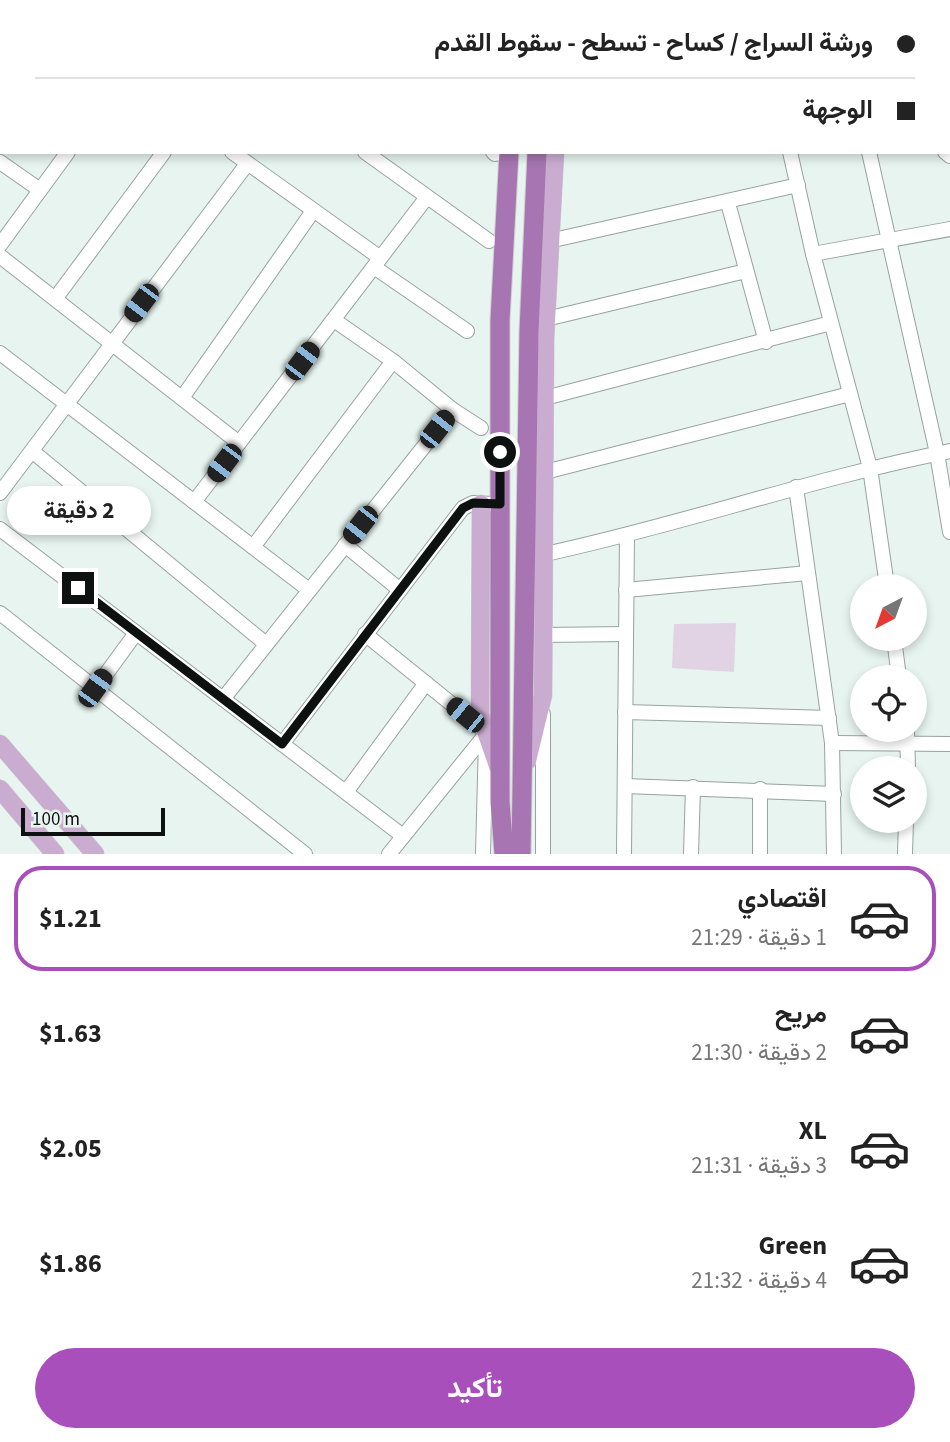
<!DOCTYPE html>
<html lang="ar">
<head>
<meta charset="utf-8">
<style>
	body { margin:0; font-family:"Source Sans 3",Vazirmatn,sans-serif; background:#f6f6f6; color:#222; direction:rtl; height:100vh; display:flex; flex-direction:column; font-size:26px; white-space:nowrap }
	* { box-sizing:border-box; margin:0 }
	p { font-size:23px; color:#767676 }
	.icon { flex:none; width:38px; height:38px; fill:none; stroke:currentColor; stroke-width:2; stroke-linecap:round; stroke-linejoin:round }
	.map { position:relative; height:854px; overflow:hidden; direction:ltr }
	.side { display:flex; flex-direction:column; background:#fff; flex:1 }
	.side>* { flex:none }
	.top-card { position:absolute; left:0px; top:0px; width:950px; height:154px; box-shadow:0 4px 10px #0003; direction:rtl; display:grid; align-content:center; height:154px; padding:0 35px; background:#fff }
	.needle { width:46px; rotate:221deg }
	.tools { position:absolute; left:850px; top:574px; display:grid; gap:14px }
	.tools a { display:grid; place-items:center; width:77px; height:77px; border-radius:50%; background:#fff; box-shadow:0 4px 10px #0003; font-size:35px }
	.scale { position:absolute; left:21px; bottom:18px; width:144px; box-sizing:border-box; padding-left:7px; border:4px solid #0d1110; border-top:0; font-size:19px; line-height:24px; white-space:nowrap; color:#0d1110; -webkit-text-stroke:5px #e7f4ef; paint-order:stroke }
	.end { position:absolute; width:32px; height:32px; margin:-16px; border:9px solid #0d1110; background:#fff; box-shadow:0 0 0 4px #fff }
	.from { border-radius:50% }
	.bubble { position:absolute; height:49px; border-radius:24px; background:#fff; box-shadow:0 4px 10px #0003; font-size:23px; font-weight:700; line-height:49px; text-align:center; direction:rtl }
	.car { position:absolute; width:21px; height:42px; margin:-21px -10px; border-radius:9px; box-shadow:0 0 5px 2px #0007; background:linear-gradient(#222 24%,#8ab4d8 0 40%,#222 0 76%,#8ab4d8 0 86%,#222 0) }
	.top-card b { display:flex; align-items:center; gap:24px; height:66px; font-size:26px }
	.top-card b+b { border-top:2px solid #e0e0e0 }
	.top-card i { width:18px; height:18px; background:#222 }
	ul { padding:12px 0 0; list-style:none }
	li { display:flex; align-items:center; gap:21px; height:105px; margin:0 14px 10px; padding:0 21px; border:4px solid transparent; border-radius:28px }
	li div { flex:1 }
	li b { display:block; font-size:26px }
	li em { font-style:normal; font-weight:700 }
	li.active { border-color:#a94fbb }
	li>.icon { width:63px; height:63px; stroke-width:1.5 }
	.action { display:flex; gap:14px; margin-top:auto; padding:14px 35px }
	.action a { flex:1; height:80px; border-radius:42px; background:#a94fbb; color:#fff; font-size:28px; font-weight:700; line-height:80px; text-align:center }
	.map>svg:first-child { display:block }
	.green { fill:#e1d2e4 }
	.lines { fill:none; stroke-linecap:round; stroke-linejoin:round }
	.minor-casing { stroke:#97a39e; stroke-width:16 }
	.major-casing { stroke:#cfcfcf; stroke-width:19 }
	.highway-casing { stroke:#cfcfcf; stroke-width:21 }
	.minor { stroke:#fff; stroke-width:14 }
	.major { stroke:#caacd0; stroke-width:18 }
	.highway { stroke:#a775b1; stroke-width:19 }
	.route { stroke:#0d1110; stroke-width:9 }
</style>
</head>
<body>
<div class="map">
<svg width="950" height="854" viewBox="0 0 950 854">
	<rect width="100%" height="100%" fill="#e7f4ef"/>
	<path class="green" d="M736 623 734 672 672 668 674 624Z"/>
	<g class="lines">
		<g class="minor-casing">
			<g id="minor">
				<path d="M154 0 156 2"/>
				<path d="M403 0 405 2"/>
				<path d="M730 0 733 2"/>
				<path d="M757 0 760 2"/>
				<path d="M908 0 911 2"/>
				<path d="M242 2 243 0"/>
				<path d="M363 2 364 0"/>
				<path d="M774 2 775 0"/>
				<path d="M881 2 883 0"/>
				<path d="M0 8 2 5"/>
				<path d="M948 28 950 29"/>
				<path d="M0 68 2 69"/>
				<path d="M948 136 950 137"/>
				<path d="M232 152 379 257"/>
				<path d="M365 152 489 241"/>
				<path d="M493 152 495 154"/>
				<path d="M790 152 813 254 870 468 887 586"/>
				<path d="M869 152 937 453 950 532"/>
				<path d="M945 152 950 156"/>
				<path d="M0 162 40 190"/>
				<path d="M728 203 766 342"/>
				<path d="M549 241 798 185"/>
				<path d="M0 245 68 152"/>
				<path d="M813 254 950 229"/>
				<path d="M0 256 239 443"/>
				<path d="M374 267 467 331"/>
				<path d="M55 299 164 152"/>
				<path d="M546 319 746 271"/>
				<path d="M334 320 393 361 453 410 481 428"/>
				<path d="M0 353 309 590"/>
				<path d="M182 398 313 211"/>
				<path d="M545 398 831 323"/>
				<path d="M32 451 266 644"/>
				<path d="M545 472 850 394"/>
				<path d="M796 487 832 743 834 854"/>
				<path d="M0 493 247 164"/>
				<path d="M194 502 427 197"/>
				<path d="M0 529 403 836"/>
				<path d="M345 545 400 590"/>
				<path d="M253 547 393 361"/>
				<path d="M545 554C681 525 813 478 950 451"/>
				<path d="M626 590 808 573"/>
				<path d="M0 613 305 854"/>
				<path d="M365 634 485 731"/>
				<path d="M544 635 626 634"/>
				<path d="M894 639 899 677"/>
				<path d="M95 689 136 633"/>
				<path d="M223 699 453 410"/>
				<path d="M625 712 829 718"/>
				<path d="M543 714V854"/>
				<path d="M907 730 908 768"/>
				<path d="M832 743 950 744"/>
				<path d="M282 744 463 508 473 503 492 504"/>
				<path d="M625 786 834 794"/>
				<path d="M346 792 426 683"/>
				<path d="M389 854 486 734"/>
				<path d="M483 854 486 739"/>
				<path d="M624 854 627 536"/>
				<path d="M691 854 693 787"/>
				<path d="M760 854V789"/>
				<path d="M905 854 906 821"/>
			</g>
		</g>
		<g class="major-casing">
			<g id="major">
				<path d="M568 2V0"/>
				<path d="M481 504 480 714 498 766"/>
				<path d="M0 744 95 854"/>
				<path d="M527 761 543 695 545 339 555 152"/>
				<path d="M0 789 55 854"/>
			</g>
		</g>
		<g class="highway-casing">
			<g id="highway">
				<path d="M522 2V0"/>
				<path d="M550 2 551 0"/>
				<path d="M504 854 500 802V320L509 152"/>
				<path d="M521 854 529 331 537 152"/>
			</g>
		</g>
		<use href="#minor" class="minor"/>
		<use href="#major" class="major"/>
		<use href="#highway" class="highway"/>
	</g>
	<g class="lines">
		<path class="route" d="M78 588 282 744 463 508 473 503 500 504V452"/>
	</g>
</svg>
<div class="tools">
<a><svg class="needle" viewBox="-14 -14 28 28"><path d="M0-13l5 13h-10z" fill="#e53935"/><path d="M0 13l5-13h-10z" fill="#767676"/></svg></a>
<a><svg class="icon" aria-label="locate" viewBox="0 0 24 24"><circle cx="12" cy="12" r="6"/><path d="M12 2v4M12 18v4M2 12h4M18 12h4"/></svg></a>
<a><svg class="icon" aria-label="layers" viewBox="0 0 24 24"><path d="M12 4l9 5-9 5-9-5zM3 14l9 5 9-5"/></svg></a>
</div>
<div class="scale">100 m</div>
<i class="end from" style="left:500px;top:452px"></i>
<i class="end" style="left:78px;top:588px"></i>
<div class="bubble" style="left:7px;top:486px;width:144px">2 دقيقة</div>
<i class="car" style="left:141px;top:303px;rotate:217deg"></i>
<i class="car" style="left:302px;top:361px;rotate:37deg"></i>
<i class="car" style="left:437px;top:429px;rotate:38deg"></i>
<i class="car" style="left:224px;top:463px;rotate:217deg"></i>
<i class="car" style="left:360px;top:525px;rotate:218deg"></i>
<i class="car" style="left:95px;top:688px;rotate:36deg"></i>
<i class="car" style="left:465px;top:715px;rotate:309deg"></i>
<div class="top-card">
<b><i class="from"></i>ورشة السراج / كساح - تسطح - سقوط القدم</b>
<b><i></i>الوجهة</b>
</div>
</div>
<section class="side">
<ul>
<li class="active"><svg class="icon" aria-label="car" viewBox="0 0 24 24"><path d="M5 17H2v-5l4-1 3-4h7l3 4 3 1v5h-3M9 17h6M6 11h13"/><circle cx="7" cy="17" r="2"/><circle cx="17" cy="17" r="2"/></svg><div><b>اقتصادي</b><p>1 دقيقة · 21:29</p></div><em>$1.21</em></li>
<li><svg class="icon" aria-label="car" viewBox="0 0 24 24"><path d="M5 17H2v-5l4-1 3-4h7l3 4 3 1v5h-3M9 17h6M6 11h13"/><circle cx="7" cy="17" r="2"/><circle cx="17" cy="17" r="2"/></svg><div><b>مريح</b><p>2 دقيقة · 21:30</p></div><em>$1.63</em></li>
<li><svg class="icon" aria-label="car" viewBox="0 0 24 24"><path d="M5 17H2v-5l4-1 3-4h7l3 4 3 1v5h-3M9 17h6M6 11h13"/><circle cx="7" cy="17" r="2"/><circle cx="17" cy="17" r="2"/></svg><div><b>XL</b><p>3 دقيقة · 21:31</p></div><em>$2.05</em></li>
<li><svg class="icon" aria-label="car" viewBox="0 0 24 24"><path d="M5 17H2v-5l4-1 3-4h7l3 4 3 1v5h-3M9 17h6M6 11h13"/><circle cx="7" cy="17" r="2"/><circle cx="17" cy="17" r="2"/></svg><div><b>Green</b><p>4 دقيقة · 21:32</p></div><em>$1.86</em></li>
</ul>
<div class="action"><a>تأكيد</a></div>
</section>
</body>
</html>
